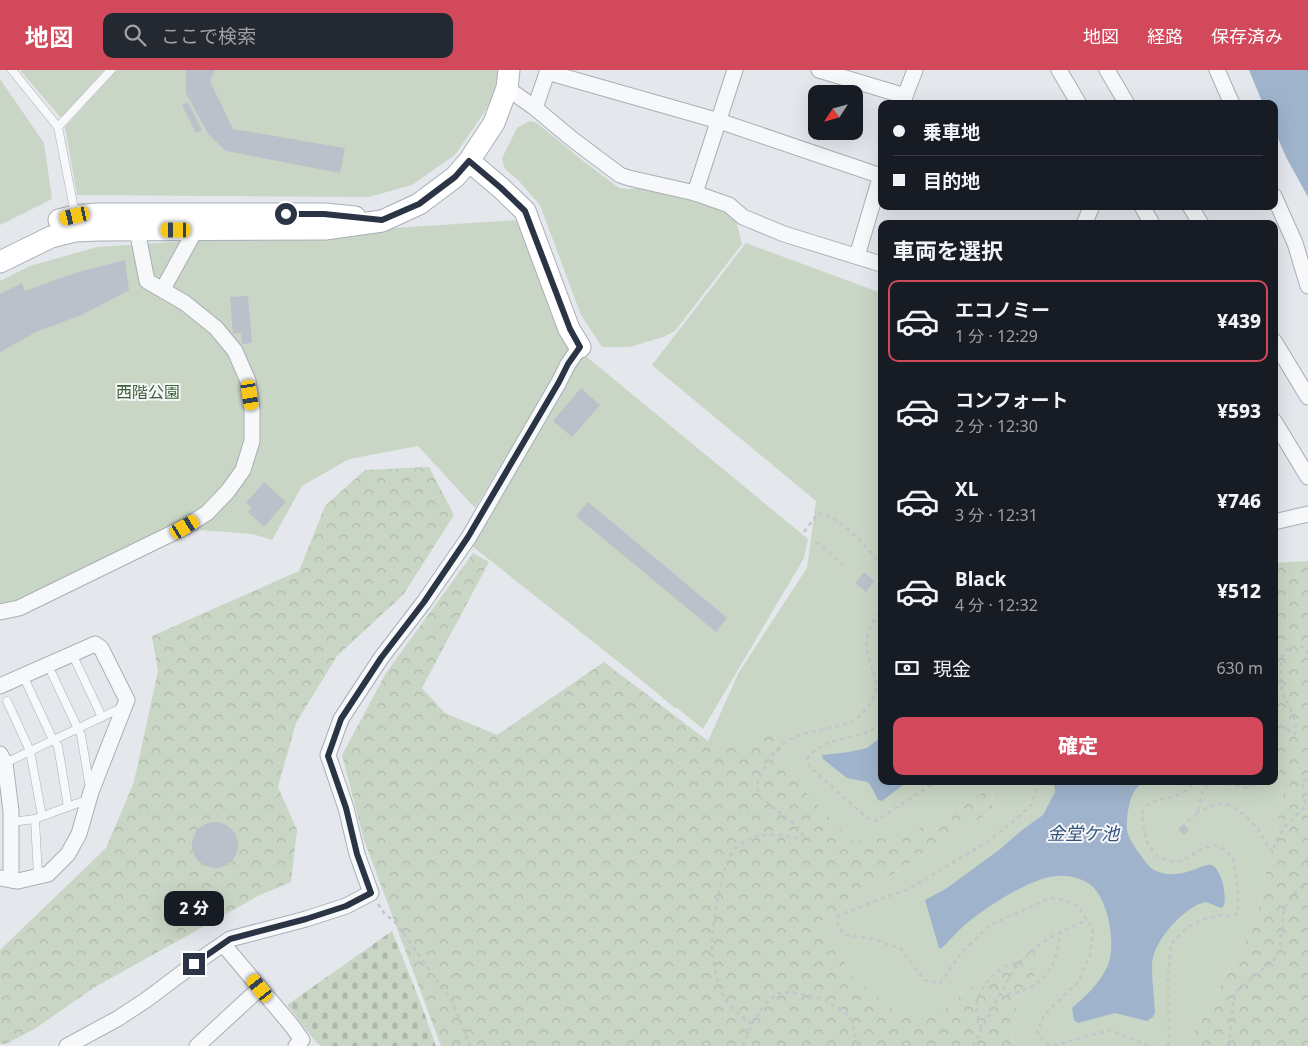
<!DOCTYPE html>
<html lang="ja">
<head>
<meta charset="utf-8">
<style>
	body { margin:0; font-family:"Noto Sans","Noto Sans JP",sans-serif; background:#242831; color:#f1f3f6; height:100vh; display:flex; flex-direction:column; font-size:19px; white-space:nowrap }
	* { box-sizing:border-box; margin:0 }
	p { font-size:16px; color:#9ea1a6 }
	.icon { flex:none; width:28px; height:28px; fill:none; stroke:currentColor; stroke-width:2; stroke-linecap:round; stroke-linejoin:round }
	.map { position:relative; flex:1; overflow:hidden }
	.side { position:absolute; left:878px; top:150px; width:400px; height:565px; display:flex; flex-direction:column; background:#171b24; border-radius:10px; box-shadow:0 5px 20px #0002 }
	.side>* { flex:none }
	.top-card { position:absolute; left:878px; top:30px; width:400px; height:110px; border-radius:10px; box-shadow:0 5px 20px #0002; display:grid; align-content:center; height:110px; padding:0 15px; background:#171b24 }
	.needle { width:32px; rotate:234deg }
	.controls { position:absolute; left:808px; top:15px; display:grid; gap:10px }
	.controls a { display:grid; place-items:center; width:55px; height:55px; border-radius:10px; background:#171b24; box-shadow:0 5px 20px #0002; font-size:25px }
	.end { position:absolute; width:22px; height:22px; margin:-11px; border:6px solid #2b3445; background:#fff; box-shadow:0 0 0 2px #fff }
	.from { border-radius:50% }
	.bubble { position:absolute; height:35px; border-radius:10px; background:#171b24; box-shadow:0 5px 20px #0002; font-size:16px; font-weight:800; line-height:35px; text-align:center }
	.car { position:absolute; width:15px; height:30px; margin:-15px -8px; border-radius:6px; box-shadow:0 0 4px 1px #0007; background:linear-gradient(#f5c518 24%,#345 0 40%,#f5c518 0 76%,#345 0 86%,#f5c518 0) }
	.top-card b { display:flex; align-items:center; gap:18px; height:48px; font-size:19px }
	.top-card b+b { border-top:1px solid #363941 }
	.top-card i { width:12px; height:12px; background:#f1f3f6 }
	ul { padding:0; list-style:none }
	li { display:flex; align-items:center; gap:15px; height:82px; margin:0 10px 8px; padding:0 5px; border:2px solid transparent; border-radius:10px }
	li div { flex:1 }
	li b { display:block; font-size:19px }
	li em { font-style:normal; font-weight:800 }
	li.active { border-color:#d1495b }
	li>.icon { width:45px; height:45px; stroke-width:1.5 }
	h2 { padding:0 15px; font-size:22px; line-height:60px }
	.pay { display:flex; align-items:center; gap:12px; height:55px; padding:0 15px; font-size:19px }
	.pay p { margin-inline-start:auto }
	.cta { display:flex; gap:10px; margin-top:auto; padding:10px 15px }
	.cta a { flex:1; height:58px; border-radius:10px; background:#d1495b; color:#fff; font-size:20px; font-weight:800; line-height:58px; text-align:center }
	header { display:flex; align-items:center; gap:30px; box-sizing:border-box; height:70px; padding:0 25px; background:#d1495b; color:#fff }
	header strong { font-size:24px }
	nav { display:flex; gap:28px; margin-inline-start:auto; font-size:18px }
	.search { width:350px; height:45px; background:#242831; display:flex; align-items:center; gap:12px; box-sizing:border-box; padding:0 18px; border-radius:10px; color:#9ea1a6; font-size:19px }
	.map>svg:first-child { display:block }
	.forest { fill:url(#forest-crowns) }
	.cemetery { fill:url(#cemetery-stones) }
	.park { fill:#c9d6c5 }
	.water { fill:#9fb4cc }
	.building { fill:#bbc0ca }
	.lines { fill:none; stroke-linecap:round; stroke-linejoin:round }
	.lane-casing { stroke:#a9aeb7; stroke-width:9 }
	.street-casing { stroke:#a9aeb7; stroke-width:17 }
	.secondary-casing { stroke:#a9aeb7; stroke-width:23 }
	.path { stroke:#c2c5cb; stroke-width:2.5; stroke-dasharray:4 4; stroke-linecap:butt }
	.lane { stroke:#f7f8fa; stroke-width:8 }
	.street { stroke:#f7f8fa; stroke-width:15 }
	.secondary { stroke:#fff; stroke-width:21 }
	.route { stroke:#2b3445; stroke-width:6 }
	.labels { text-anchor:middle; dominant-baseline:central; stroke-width:4; stroke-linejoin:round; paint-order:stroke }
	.park-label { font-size:16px; fill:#3f6138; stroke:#f4f6f9 }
	.water-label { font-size:18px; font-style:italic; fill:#34527a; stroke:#f4f6f9 }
</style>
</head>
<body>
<header>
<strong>地図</strong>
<div class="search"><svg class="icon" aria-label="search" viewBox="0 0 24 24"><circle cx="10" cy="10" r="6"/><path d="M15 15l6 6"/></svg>ここで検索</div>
<nav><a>地図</a><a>経路</a><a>保存済み</a></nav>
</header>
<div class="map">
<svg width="1308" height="976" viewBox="0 0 1308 976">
	<defs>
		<pattern id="forest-crowns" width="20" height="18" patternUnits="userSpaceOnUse" patternTransform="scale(1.25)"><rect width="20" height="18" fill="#c9d6c5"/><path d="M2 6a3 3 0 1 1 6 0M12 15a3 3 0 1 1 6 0" fill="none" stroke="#adb8ab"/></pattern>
		<pattern id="cemetery-stones" width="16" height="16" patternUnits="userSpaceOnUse" patternTransform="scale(1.25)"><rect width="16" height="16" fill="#c9d6c5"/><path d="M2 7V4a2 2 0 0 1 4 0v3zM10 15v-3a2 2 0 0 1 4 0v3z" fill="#adb8ab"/></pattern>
	</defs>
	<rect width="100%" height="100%" fill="#e4e7ec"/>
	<g class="forest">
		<path d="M429 397 454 445 403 525 337 586 296 653 278 717 297 760 291 812 260 825 95 917 36 958 6 974H0V880L106 778 134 712 158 601 152 566 299 501 325 436 365 400Z"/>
		<path d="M473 483 489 492 422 618 445 643 497 665 604 592 708 671 771 657 795 711 903 767 992 717 993 741 940 773 819 853 944 940 965 921 1033 879 1041 897 1017 933 1012 969 1019 976H441L364 770 342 685 386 603Z"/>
		<path d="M1308 491V976H1186L1255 854 1283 724 1274 678V493Z"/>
	</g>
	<path class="cemetery" d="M392 861 421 934 436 976H321L316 972 287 935Z"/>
	<g class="park">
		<path d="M20 0H104L61 48Z"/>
		<path d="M117 0H501L488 37 455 85 412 115 369 127 77 125 65 57Z"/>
		<path d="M0 9 44 73 52 129 0 155Z"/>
		<path d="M530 51 537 53 582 90 619 118 628 119 639 118 716 135 736 147 737 155 742 174 675 261 663 267 629 277H602L581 245 540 135 518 110 505 99 502 88 517 58Z"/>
		<path d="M516 150 571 278 475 438 418 376 349 389 302 416 272 470 252 464 200 460 16 534 0 537V211L30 196 97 177Z"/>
		<path d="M746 173 881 223V711H1274V678L1283 724 1255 854 1186 976H1019L1012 969 1017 933 1041 897 1033 879 965 921 944 940 901 946 855 909 819 853 940 773 993 741 992 718 903 767 851 771 795 711 771 658 753 677 708 671 739 602 807 498 816 431 652 295Z"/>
		<path d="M582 283 808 469 804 488 703 659 676 637 675 638 640 609 472 476Z"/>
	</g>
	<g class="water">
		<path d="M1249 0H1308V127L1286 87 1274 59V34H1263Z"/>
		<path d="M881 667V711H908L882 731 878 730 872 718 868 712 847 708 823 689 822 685 849 682 867 678Z"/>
		<path d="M1054 711H1145C1142 714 1138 716 1136 719 1129 727 1126 749 1127 760 1129 770 1136 779 1142 787 1146 793 1151 800 1159 802 1172 807 1184 803 1196 799 1201 797 1207 794 1211 795 1222 798 1228 829 1223 837L1221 838 1206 832C1202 833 1198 834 1195 836 1176 847 1153 873 1152 895 1152 911 1154 927 1155 942L1153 947 1147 951 1115 943 1078 953 1074 950 1072 938C1087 925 1100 913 1108 895 1116 874 1109 832 1092 816 1083 808 1068 805 1056 806 1032 808 991 834 972 849 961 857 952 868 942 878H939L925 830 947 818 999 780 1022 760 1043 745 1055 722Z"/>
	</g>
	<g class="building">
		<path d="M186 0H215L210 11 233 59 345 78 340 103 226 81 208 64 186 23Z"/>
		<path d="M188 32 202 60 196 63 182 35Z"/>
		<path d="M125 190 129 220 84 244 36 262 0 282V224L22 213 25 221 75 203Z"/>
		<path d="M248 226 252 273 242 274 241 263 233 264 230 227Z"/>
		<path d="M581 318 600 335 572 367 553 351Z"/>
		<path d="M264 412 286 432 264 457 248 442 252 438 246 433Z"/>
		<path d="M588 432 727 548 716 562 576 446Z"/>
		<path d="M864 502 874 511 866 522 855 513Z"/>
		<circle cx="215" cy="775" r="23"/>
		<path d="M1184 754 1189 760 1184 765 1178 759Z"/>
	</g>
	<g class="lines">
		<g class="lane-casing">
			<g id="lane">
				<path d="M12 0 58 57 75 144"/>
				<path d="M58 57 111 0"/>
				<path d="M75 590 102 647"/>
				<path d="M52 604 81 665 90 718"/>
				<path d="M27 614 53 670 58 676 68 737"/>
				<path d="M7 631 30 681 42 746"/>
				<path d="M5 693 123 637"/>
				<path d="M35 749 38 806"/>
				<path d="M11 752 35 749 89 729"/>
			</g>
		</g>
		<g class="street-casing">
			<g id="street">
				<path d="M819 0 905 26 903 34"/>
				<path d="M1059 0 1079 34"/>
				<path d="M1107 0 1127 34"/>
				<path d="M1217 0 1232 34"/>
				<path d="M547 2 719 51 881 106"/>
				<path d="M507 18 535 38 572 69 620 105 629 108 695 123 729 135 743 147 784 164 881 194"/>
				<path d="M905 26 915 0"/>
				<path d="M535 38 548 0"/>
				<path d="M695 123 735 0"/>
				<path d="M1274 126 1295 173 1308 216"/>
				<path d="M1142 136 1152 154"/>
				<path d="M1190 136 1201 154"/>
				<path d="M1084 154 1092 136"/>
				<path d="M857 186 881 105"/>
				<path d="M163 219 196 159"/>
				<path d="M1274 271 1308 327"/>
				<path d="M1274 351 1308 407"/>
				<path d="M1274 452 1308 444"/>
				<path d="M0 542 19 538 185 457 207 443 228 421 243 400 252 371V340L248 311 235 281 216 258 185 233 147 211 137 160"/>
				<path d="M0 616 95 574 101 578 127 630 91 722 79 764 68 784 48 804 18 811 0 808"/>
				<path d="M0 684 5 693 11 741V810"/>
				<path d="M223 874 292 956 302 970 296 976"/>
				<path d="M67 976 117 949 146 930 194 894 230 869 306 849 346 836 371 823 357 784 346 738 328 685 341 649 381 588 424 532 469 467 559 312 568 294 580 277"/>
				<path d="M197 976 260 918"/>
			</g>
		</g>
		<g class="secondary-casing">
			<g id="secondary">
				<path d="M469 91 501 118 525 141 569 259 580 277"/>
				<path d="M59 150 75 146 97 144H324L355 147"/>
				<path d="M0 192 51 167 75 161 99 160 325 159 382 151 419 134 455 107 469 91 494 53 507 18 509 0"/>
			</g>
		</g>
		<g class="path">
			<path d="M804 462 818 443C842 447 867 477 881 495"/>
			<path d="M816 472 847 498"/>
			<path d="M1274 650 1281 656 1295 664C1299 650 1287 635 1283 623 1280 613 1281 604 1281 595 1282 581 1286 577 1301 576L1306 580 1308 584"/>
			<path d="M881 654C877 656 872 660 868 662 846 670 821 669 807 689L809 696 866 747 876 751 928 717 942 711"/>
			<path d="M1040 711 1031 735 1015 750 987 772 909 819 875 831 838 846V857L846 865 874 869 901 879 924 910 940 913 962 882 990 855 1050 828 1060 829 1078 836 1093 859 1090 886 1078 912 1044 945 1037 962 1042 969 1051 976 1110 960 1149 976"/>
			<path d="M1196 743C1204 740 1214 734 1223 734 1233 733 1254 753 1260 762 1264 769 1266 777 1273 782L1275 772 1286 755 1303 739 1306 728 1302 712 1306 710 1308 711"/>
			<path d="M1187 751C1204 744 1197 730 1204 719 1206 715 1211 714 1215 712L1250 718 1252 711"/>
			<path d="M1308 786 1306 790 1308 796"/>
			<path d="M378 834 384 843 396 853 453 933 470 976"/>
			<path d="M999 925C1040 922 1057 902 1060 862"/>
			<path d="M752 954C740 946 729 937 723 924 717 911 713 894 712 880 711 859 721 796 734 780 738 775 745 771 750 769 765 761 783 766 799 768L802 766V762L799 758 760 727C755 715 758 709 764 698 780 666 802 664 833 657 840 656 849 654 855 650 858 648 861 645 863 642 894 613 859 594 868 563 870 555 877 547 881 540"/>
			<path d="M981 958C978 948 975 940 977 931 981 915 1002 892 1018 893"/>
			<path d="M743 976 752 954 764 935 778 923 789 922 821 928 845 942 852 951 858 976"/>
			<path d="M973 976 1000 924 1018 893 1040 874 1056 864 1087 850"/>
			<path d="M1167 976 1169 974 1168 904 1171 874 1188 857 1204 849 1221 845 1234 846 1238 843V820L1233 787 1223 779 1214 775 1200 780 1181 791 1174 792 1158 787 1148 774 1144 760 1142 743 1147 735 1158 730 1173 727 1184 722 1195 711"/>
			<path d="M1229 976 1234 923 1274 890 1280 876 1284 839 1297 820 1308 814"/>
		</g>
		<use href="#lane" class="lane"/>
		<use href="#street" class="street"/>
		<use href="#secondary" class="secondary"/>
	</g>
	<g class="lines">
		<path class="route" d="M194 894 230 869 306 849 346 836 371 823 357 784 346 738 328 686 341 649 381 588 424 532 468 467 559 312 568 294 580 277 570 259 525 141 501 118 469 91 455 107 419 134 382 150 324 144H286"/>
	</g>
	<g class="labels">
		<g class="park-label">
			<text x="148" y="322">西階公園</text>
		</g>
		<g class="water-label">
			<text x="1083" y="763">金堂ケ池</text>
		</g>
	</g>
</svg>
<div class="controls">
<a><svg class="needle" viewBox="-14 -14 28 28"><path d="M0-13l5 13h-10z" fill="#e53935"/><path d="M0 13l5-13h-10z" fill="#9ea1a6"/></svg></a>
</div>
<i class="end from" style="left:286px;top:144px"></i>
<i class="end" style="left:194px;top:894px"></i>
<div class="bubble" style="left:164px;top:821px;width:60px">2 分</div>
<i class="car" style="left:75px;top:146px;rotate:257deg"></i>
<i class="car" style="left:176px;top:160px;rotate:270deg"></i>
<i class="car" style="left:250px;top:325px;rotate:171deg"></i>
<i class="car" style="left:185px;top:457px;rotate:59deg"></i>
<i class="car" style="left:260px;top:918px;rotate:321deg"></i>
<div class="top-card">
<b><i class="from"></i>乗車地</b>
<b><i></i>目的地</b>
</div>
<section class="side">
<h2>車両を選択</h2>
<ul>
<li class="active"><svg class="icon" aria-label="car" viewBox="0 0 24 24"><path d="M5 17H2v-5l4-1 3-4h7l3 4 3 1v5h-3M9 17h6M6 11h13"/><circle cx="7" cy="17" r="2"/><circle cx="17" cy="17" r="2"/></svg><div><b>エコノミー</b><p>1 分 · 12:29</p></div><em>¥439</em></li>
<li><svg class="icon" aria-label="car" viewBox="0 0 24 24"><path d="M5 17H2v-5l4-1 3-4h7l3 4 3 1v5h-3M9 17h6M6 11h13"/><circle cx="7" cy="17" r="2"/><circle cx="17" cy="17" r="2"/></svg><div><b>コンフォート</b><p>2 分 · 12:30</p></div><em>¥593</em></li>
<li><svg class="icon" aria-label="car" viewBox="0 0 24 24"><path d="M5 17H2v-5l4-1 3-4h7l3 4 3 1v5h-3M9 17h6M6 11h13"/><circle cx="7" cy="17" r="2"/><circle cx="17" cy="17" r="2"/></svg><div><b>XL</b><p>3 分 · 12:31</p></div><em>¥746</em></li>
<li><svg class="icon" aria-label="car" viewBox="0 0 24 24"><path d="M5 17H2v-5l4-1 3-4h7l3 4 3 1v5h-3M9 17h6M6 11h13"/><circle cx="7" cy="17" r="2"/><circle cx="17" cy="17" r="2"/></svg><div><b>Black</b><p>4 分 · 12:32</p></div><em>¥512</em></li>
</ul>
<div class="pay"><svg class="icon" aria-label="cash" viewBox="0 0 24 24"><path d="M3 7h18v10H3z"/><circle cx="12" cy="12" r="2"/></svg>現金<p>630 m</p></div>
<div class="cta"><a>確定</a></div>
</section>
</div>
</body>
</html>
